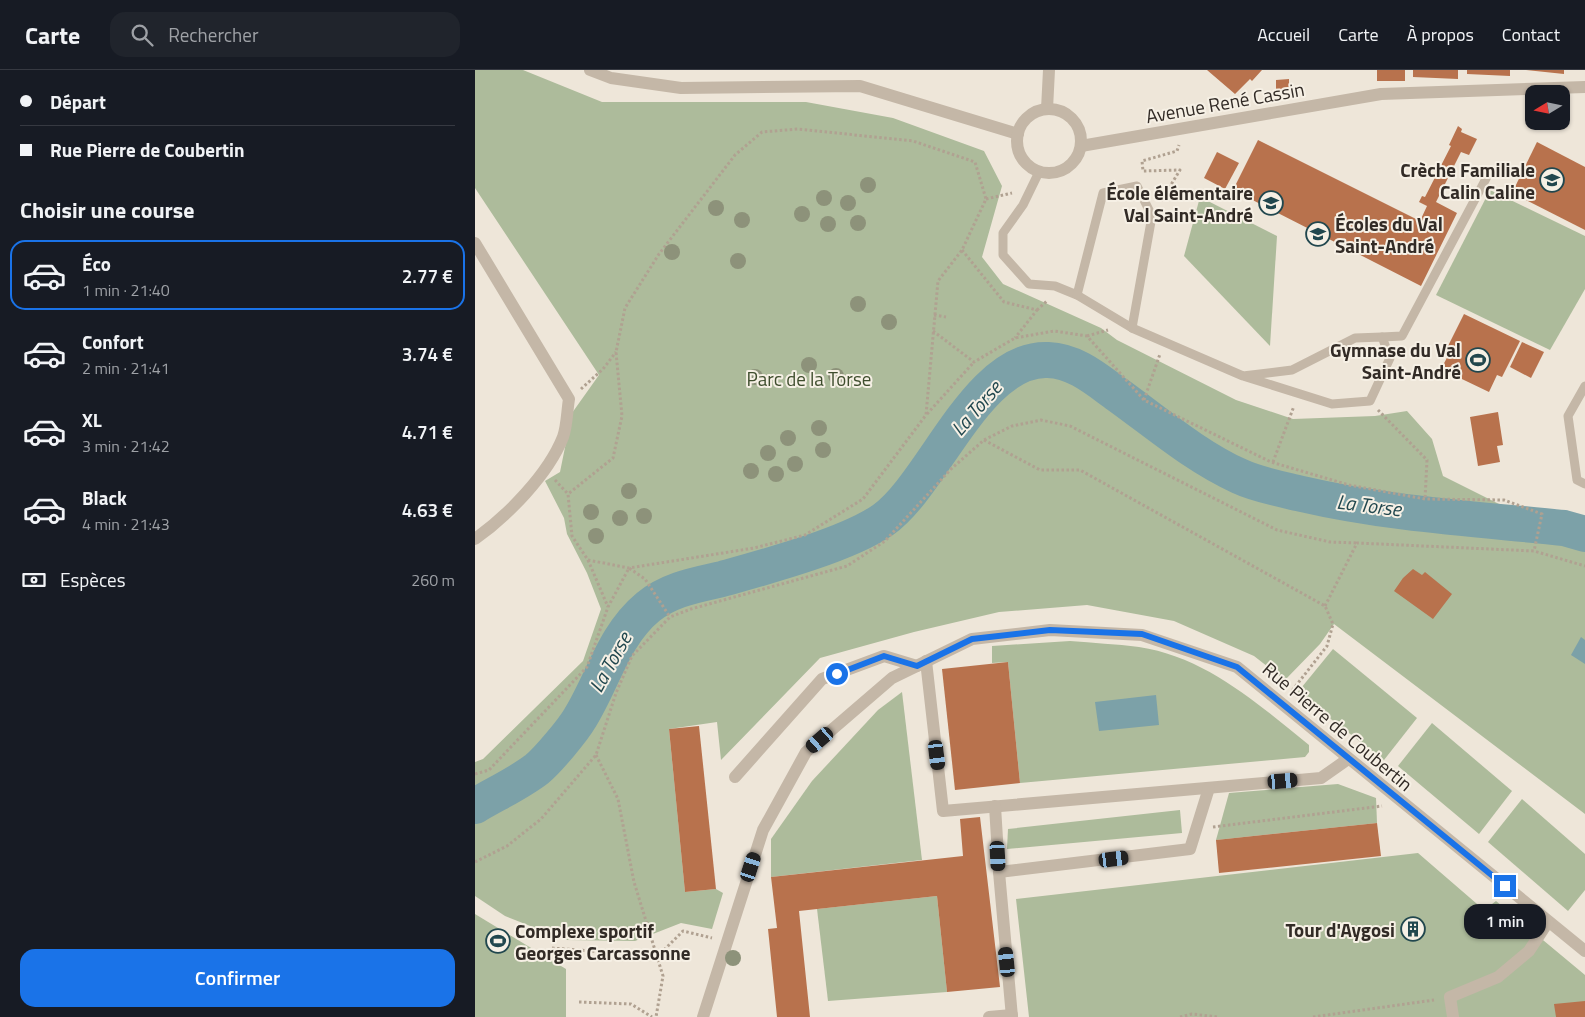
<!DOCTYPE html>
<html lang="fr">
<head>
<meta charset="utf-8">
<style>
	body { margin:0; font-family:"Titillium Web",sans-serif; background:#20242c; color:#f1f3f6; height:100vh; display:flex; flex-direction:column; font-size:19px; white-space:nowrap }
	* { box-sizing:border-box; margin:0 }
	p { font-size:16px; color:#9ea1a6 }
	.icon { flex:none; width:28px; height:28px; fill:none; stroke:currentColor; stroke-width:2; stroke-linecap:round; stroke-linejoin:round }
	.map { position:relative; flex:1; overflow:hidden }
	.drawer { display:flex; flex-direction:column; background:#171b24; width:475px }
	.drawer>* { flex:none }
	.hud { display:grid; align-content:center; height:110px; padding:0 20px; background:#171b24 }
	.needle { width:32px; rotate:260deg }
	.buttons { position:absolute; left:1050px; top:15px; display:grid; gap:10px }
	.buttons a { display:grid; place-items:center; width:45px; height:45px; border-radius:10px; background:#171b24; box-shadow:0 1px 4px #0004; font-size:25px }
	.end { position:absolute; width:22px; height:22px; margin:-11px; border:6px solid #1a73e8; background:#fff; box-shadow:0 0 0 2px #fff }
	.from { border-radius:50% }
	.bubble { position:absolute; height:35px; border-radius:15px; background:#171b24; box-shadow:0 1px 4px #0004; font-size:16px; font-weight:600; line-height:35px; text-align:center }
	.car { position:absolute; width:15px; height:30px; margin:-15px -8px; border-radius:6px; box-shadow:0 0 4px 1px #0007; background:linear-gradient(#222 24%,#8ab4d8 0 40%,#222 0 76%,#8ab4d8 0 86%,#222 0) }
	.hud b { display:flex; align-items:center; gap:18px; height:48px; font-size:19px }
	.hud b+b { border-top:1px solid #363941 }
	.hud i { width:12px; height:12px; background:#f1f3f6 }
	ul { padding:0; list-style:none }
	li { display:flex; align-items:center; gap:15px; height:70px; margin:0 10px 8px; padding:0 10px; border:2px solid transparent; border-radius:15px }
	li div { flex:1 }
	li b { display:block; font-size:19px }
	li em { font-style:normal; font-weight:600 }
	li.active { border-color:#1a73e8 }
	li>.icon { width:45px; height:45px; stroke-width:1.5 }
	h2 { padding:0 20px; font-size:22px; line-height:60px }
	.pay { display:flex; align-items:center; gap:12px; height:55px; padding:0 20px; font-size:19px }
	.pay p { margin-inline-start:auto }
	.button { display:flex; gap:10px; margin-top:auto; padding:10px 20px }
	.button a { flex:1; height:58px; border-radius:15px; background:#1a73e8; color:#fff; font-size:20px; font-weight:600; line-height:58px; text-align:center }
	header { display:flex; align-items:center; gap:30px; box-sizing:border-box; height:70px; padding:0 25px; background:#171b24; border-bottom:1px solid #363941 }
	header strong { font-size:24px }
	nav { display:flex; gap:28px; margin-inline-start:auto; font-size:18px }
	.search { width:350px; height:45px; background:#20242c; display:flex; align-items:center; gap:12px; box-sizing:border-box; padding:0 18px; border-radius:15px; color:#9ea1a6; font-size:19px }
	main { display:flex; flex:1; min-height:0 }
	.map>svg:first-child { display:block }
	.green { fill:#adbb9b }
	.water { fill:#7ca1a8 }
	.lines { fill:none; stroke-linecap:round; stroke-linejoin:round }
	.river { stroke:#7ca1a8; stroke-width:36 }
	.building { fill:#b8724d }
	.path { stroke:#b0a191; stroke-width:3; stroke-dasharray:2.5 2.5; stroke-linecap:butt }
	.service { stroke:#c4b7a7; stroke-width:9 }
	.minor { stroke:#c4b7a7; stroke-width:12 }
	.tertiary { stroke:#c4b7a7; stroke-width:12 }
	.tree { fill:#8d927a }
	.route { stroke:#1a73e8; stroke-width:6 }
	.labels { text-anchor:middle; dominant-baseline:central; stroke-width:4; stroke-linejoin:round; paint-order:stroke }
	.street-label { font-size:19px; fill:#322b26; stroke:#f6f0e5 }
	.poi-label { font-size:19px; font-weight:bold; fill:#322b26; stroke:#f6f0e5; text-anchor:end }
	.park-label { font-size:19px; fill:#3e4d2d; stroke:#f6f0e5 }
	.water-label { font-size:20px; font-style:italic; fill:#21474e; stroke:#f6f0e5 }
</style>
</head>
<body>
<header>
<strong>Carte</strong>
<div class="search"><svg class="icon" aria-label="search" viewBox="0 0 24 24"><circle cx="10" cy="10" r="6"/><path d="M15 15l6 6"/></svg>Rechercher</div>
<nav><a>Accueil</a><a>Carte</a><a>À propos</a><a>Contact</a></nav>
</header>
<main>
<section class="drawer">
<div class="hud">
<b><i class="from"></i>Départ</b>
<b><i></i>Rue Pierre de Coubertin</b>
</div>
<h2>Choisir une course</h2>
<ul>
<li class="active"><svg class="icon" aria-label="car" viewBox="0 0 24 24"><path d="M5 17H2v-5l4-1 3-4h7l3 4 3 1v5h-3M9 17h6M6 11h13"/><circle cx="7" cy="17" r="2"/><circle cx="17" cy="17" r="2"/></svg><div><b>Éco</b><p>1 min · 21:40</p></div><em>2.77 €</em></li>
<li><svg class="icon" aria-label="car" viewBox="0 0 24 24"><path d="M5 17H2v-5l4-1 3-4h7l3 4 3 1v5h-3M9 17h6M6 11h13"/><circle cx="7" cy="17" r="2"/><circle cx="17" cy="17" r="2"/></svg><div><b>Confort</b><p>2 min · 21:41</p></div><em>3.74 €</em></li>
<li><svg class="icon" aria-label="car" viewBox="0 0 24 24"><path d="M5 17H2v-5l4-1 3-4h7l3 4 3 1v5h-3M9 17h6M6 11h13"/><circle cx="7" cy="17" r="2"/><circle cx="17" cy="17" r="2"/></svg><div><b>XL</b><p>3 min · 21:42</p></div><em>4.71 €</em></li>
<li><svg class="icon" aria-label="car" viewBox="0 0 24 24"><path d="M5 17H2v-5l4-1 3-4h7l3 4 3 1v5h-3M9 17h6M6 11h13"/><circle cx="7" cy="17" r="2"/><circle cx="17" cy="17" r="2"/></svg><div><b>Black</b><p>4 min · 21:43</p></div><em>4.63 €</em></li>
</ul>
<div class="pay"><svg class="icon" aria-label="cash" viewBox="0 0 24 24"><path d="M3 7h18v10H3z"/><circle cx="12" cy="12" r="2"/></svg>Espèces<p>260 m</p></div>
<div class="button"><a>Confirmer</a></div>
</section>
<div class="map">
<svg width="1110" height="947" viewBox="0 0 1110 947">
	<rect width="100%" height="100%" fill="#eee6d9"/>
	<g class="green">
		<path d="M0 0H48L127 32H331L418 48 509 81 527 116 507 187 528 214 626 258 642 270 761 330 818 349 900 346 932 341 957 369 968 406 1070 457 1110 468V744L859 554 845 574 810 610 779 586 699 551 612 535 524 542 439 562 345 588 246 690 242 652 194 659 210 822 241 819 248 823 237 859 206 853 160 871 91 870 30 846 0 826V692L8 689 108 591 126 539 112 503 92 464 89 448 70 411 85 402 97 343 124 305 0 118Z"/>
		<path d="M1015 120 1110 166V219L1075 280 961 225Z"/>
		<path d="M725 127 802 166 795 276 709 186Z"/>
		<path d="M595 571C618 573 641 574 664 577 731 587 783 634 834 675V682L830 687 545 713 533 592 517 593V576Z"/>
		<path d="M858 579 942 648 909 690 822 623Z"/>
		<path d="M427 622 447 790 296 807V769L337 711 403 640Z"/>
		<path d="M957 653 1037 721 1004 764 923 696Z"/>
		<path d="M863 714 901 728 902 753 741 770 754 723Z"/>
		<path d="M1047 729 1110 784V820L1093 841 1013 772Z"/>
		<path d="M705 740 707 763 532 779 533 759Z"/>
		<path d="M943 783 1009 840 1021 831 1110 905V947H554L541 829Z"/>
		<path d="M462 826 472 922 353 931 342 839Z"/>
		<path d="M0 844 91 899V947H0Z"/>
	</g>
	<g class="water">
		<path d="M1106 567 1110 570V594L1096 585Z"/>
		<path d="M681 625 684 655 624 661 620 632Z"/>
	</g>
	<g class="lines">
		<path class="river" d="M0 736C20 724 44 713 62 699 73 690 98 660 105 648 128 611 138 566 173 537 195 519 221 515 247 509 290 497 372 475 408 450 459 414 502 287 573 290 601 291 622 310 643 325 682 353 720 386 764 406 783 415 806 419 827 424 913 444 1002 449 1089 458L1110 464"/>
	</g>
	<g class="building">
		<path d="M732 0H787L777 11 775 9 760 24Z"/>
		<rect x="902" y="0" width="28" height="11"/>
		<path d="M938 0H983V9L938 7Z"/>
		<path d="M992 0H1035V6L992 4Z"/>
		<path d="M1051 0H1089V4Z"/>
		<path d="M814 9V21L801 22V10Z"/>
		<path d="M983 56 987 59 986 62 1002 69 994 85 986 82 961 132 982 143 946 216 758 120 783 70 945 151 952 136 944 132 947 126 950 127 976 76 974 75Z"/>
		<path d="M1062 72 1110 97V160L1037 123Z"/>
		<path d="M742 82 764 93 750 119 729 108Z"/>
		<path d="M989 244 1045 271 1027 307 1022 305 1014 322 966 299 975 282 971 280Z"/>
		<path d="M1047 272 1069 282 1056 308 1035 297Z"/>
		<path d="M1023 342 1028 375 1022 376 1025 392 1003 396 995 347Z"/>
		<path d="M938 499 947 505 950 502 977 524 958 549 919 521 928 508Z"/>
		<path d="M533 592 545 713 480 720 467 599Z"/>
		<path d="M224 656 241 819 210 822 194 659Z"/>
		<path d="M505 747 525 917 472 922 462 826 324 841 335 947H302L293 859 302 858 296 807 488 786 485 749Z"/>
		<path d="M902 753 906 786 744 803 741 770Z"/>
		<path d="M942 852 945 864 934 867 931 854Z"/>
		<path d="M1110 931V947H1081L1079 934Z"/>
	</g>
	<g class="lines">
		<g class="path">
			<path d="M511 129 537 123"/>
			<path d="M686 131 705 100 668 101 667 91 702 81 704 75"/>
			<path d="M487 180 529 232 562 240 540 268"/>
			<path d="M562 240 573 230"/>
			<path d="M459 245 471 247"/>
			<path d="M458 261 499 292 540 268 579 261 612 266 669 330 796 392 874 415 950 429 1029 430 1067 444 1059 481"/>
			<path d="M612 266 633 260"/>
			<path d="M106 319 128 299 141 282"/>
			<path d="M669 330 685 284"/>
			<path d="M903 340 952 390 950 429"/>
			<path d="M452 344 499 292"/>
			<path d="M509 370 565 400H605L850 536 858 554 852 576 816 622"/>
			<path d="M798 392 819 336"/>
			<path d="M80 410 93 424 97 466 113 490 154 498 279 478 330 465 388 429 451 345 463 211 487 180 511 129 500 92 438 71 323 59 287 62 260 85 184 184 150 238 141 282 147 346 138 388 93 424"/>
			<path d="M113 490 133 537"/>
			<path d="M850 536 882 473 1059 481 1110 496"/>
			<path d="M121 685 143 729 159 812 188 906 181 947"/>
			<path d="M0 704 14 700 112 597 133 537 154 498 170 509 195 547"/>
			<path d="M738 757 907 736"/>
			<path d="M0 792 32 776 66 749 121 685 141 623 157 586 195 547 216 539 372 496 410 471 476 399 509 370 537 356 566 350 595 356 802 460 855 472 882 473"/>
			<path d="M77 878 183 886 208 861 237 868"/>
			<path d="M104 932 156 934 177 947"/>
			<path d="M705 947 717 944 743 947"/>
			<path d="M838 947 959 930"/>
		</g>
		<g class="service">
			<path d="M564 102 548 135 528 163V185L554 214 580 216 602 225 657 258 768 306 857 334 895 331 915 288 907 267 880 268 817 300 768 306"/>
			<path d="M602 225 628 123 662 116 677 146 657 258"/>
			<path d="M907 267 927 266 1014 103"/>
			<path d="M1110 316 1093 346 1102 410 1110 414"/>
		</g>
		<g class="minor">
			<path d="M572 39 574 0"/>
			<path d="M0 173 94 329C92 341 92 356 88 367 73 405 32 446 0 469"/>
			<path d="M451 591 468 741 846 708 873 689"/>
			<path d="M260 707 347 609 409 586 442 596"/>
			<path d="M520 736 524 802 715 779 734 718"/>
			<path d="M524 802 537 947"/>
			<path d="M228 947 288 760 331 682 417 608 497 569 575 560 667 565 762 597 1110 881"/>
			<path d="M514 947 537 945"/>
			<path d="M978 947 975 927 1023 907 1054 881 1073 852"/>
		</g>
		<g class="tertiary">
			<path d="M115 0 136 8 206 18 385 16 543 64"/>
			<circle cx="574" cy="71" r="32"/>
			<path d="M606 76 906 24 1110 17"/>
		</g>
	</g>
	<g class="tree">
		<circle cx="393" cy="115" r="8"/>
		<circle cx="349" cy="128" r="8"/>
		<circle cx="373" cy="133" r="8"/>
		<circle cx="241" cy="138" r="8"/>
		<circle cx="327" cy="144" r="8"/>
		<circle cx="267" cy="150" r="8"/>
		<circle cx="383" cy="153" r="8"/>
		<circle cx="353" cy="154" r="8"/>
		<circle cx="197" cy="182" r="8"/>
		<circle cx="263" cy="191" r="8"/>
		<circle cx="383" cy="234" r="8"/>
		<circle cx="414" cy="252" r="8"/>
		<circle cx="334" cy="295" r="8"/>
		<circle cx="361" cy="306" r="8"/>
		<circle cx="280" cy="307" r="8"/>
		<circle cx="344" cy="358" r="8"/>
		<circle cx="313" cy="368" r="8"/>
		<circle cx="348" cy="380" r="8"/>
		<circle cx="293" cy="383" r="8"/>
		<circle cx="320" cy="394" r="8"/>
		<circle cx="276" cy="401" r="8"/>
		<circle cx="301" cy="404" r="8"/>
		<circle cx="154" cy="421" r="8"/>
		<circle cx="116" cy="442" r="8"/>
		<circle cx="169" cy="446" r="8"/>
		<circle cx="145" cy="448" r="8"/>
		<circle cx="121" cy="466" r="8"/>
		<circle cx="258" cy="888" r="8"/>
	</g>
	<g class="lines">
		<path class="route" d="M362 604 409 586 442 596 497 569 575 560 667 564 762 597 1030 816"/>
	</g>
	<defs>
		<g id="school-ring" transform="scale(1.25)"><circle r="9.5" fill="#f6f0e5" stroke="#21474e" stroke-width="1.5"/><path d="M0-5L7-2L0 1L-7-2ZM-4 1L0 2.5L4 1V4Q0 6-4 4Z" fill="#21474e"/></g>
		<g id="stadium-ring" transform="scale(1.25)"><circle r="9.5" fill="#f6f0e5" stroke="#21474e" stroke-width="1.5"/><path d="M0-5a6.5 5 0 1 0 0 10a6.5 5 0 1 0 0-10ZM-3.5-1.8h7v3.6h-7Z" fill="#21474e"/></g>
		<g id="building-ring" transform="scale(1.25)"><circle r="9.5" fill="#f6f0e5" stroke="#21474e" stroke-width="1.5"/><path d="M-4-6H4V6H1V3H-1V6H-4ZM-2.5-4.3h1.7v1.8h-1.7ZM.8-4.3h1.7v1.8H.8ZM-2.5-1h1.7V.8h-1.7ZM.8-1h1.7V.8H.8Z" fill="#21474e"/></g>
	</defs>
	<g fill-rule="evenodd">
		<use href="#school-ring" x="1077" y="110"/>
		<use href="#school-ring" x="796" y="133"/>
		<use href="#school-ring" x="843" y="164"/>
		<use href="#stadium-ring" x="1003" y="290"/>
		<use href="#building-ring" x="938" y="859"/>
		<use href="#stadium-ring" x="23" y="871"/>
	</g>
	<g class="labels">
		<g class="street-label">
			<text transform="translate(750 32) rotate(-10)">Avenue René Cassin</text>
			<text transform="translate(863 656) rotate(40)">Rue Pierre de Coubertin</text>
		</g>
		<g class="poi-label">
			<text x="1060" y="99">Crèche Familiale<tspan x="1060" dy="22">Calin Caline</tspan></text>
			<text x="778" y="122">École élémentaire<tspan x="778" dy="22">Val Saint-André</tspan></text>
			<text x="860" y="153" text-anchor="start">Écoles du Val<tspan x="860" dy="22">Saint-André</tspan></text>
			<text x="986" y="279">Gymnase du Val<tspan x="986" dy="22">Saint-André</tspan></text>
			<text x="920" y="859">Tour d'Aygosi</text>
			<text x="40" y="860" text-anchor="start">Complexe sportif<tspan x="40" dy="22">Georges Carcassonne</tspan></text>
		</g>
		<g class="park-label">
			<text x="334" y="308">Parc de la Torse</text>
		</g>
		<g class="water-label">
			<text transform="translate(501 338) rotate(-49)">La Torse</text>
			<text transform="translate(894 435) rotate(7)">La Torse</text>
			<text transform="translate(135 592) rotate(-61)">La Torse</text>
		</g>
	</g>
</svg>
<div class="buttons">
<a><svg class="needle" viewBox="-14 -14 28 28"><path d="M0-13l5 13h-10z" fill="#e53935"/><path d="M0 13l5-13h-10z" fill="#9ea1a6"/></svg></a>
</div>
<i class="end from" style="left:362px;top:604px"></i>
<i class="end" style="left:1030px;top:816px"></i>
<div class="bubble" style="left:989px;top:834px;width:82px">1 min</div>
<i class="car" style="left:345px;top:670px;rotate:229deg"></i>
<i class="car" style="left:462px;top:685px;rotate:173deg"></i>
<i class="car" style="left:808px;top:711px;rotate:85deg"></i>
<i class="car" style="left:523px;top:786px;rotate:177deg"></i>
<i class="car" style="left:639px;top:789px;rotate:83deg"></i>
<i class="car" style="left:276px;top:797px;rotate:18deg"></i>
<i class="car" style="left:532px;top:892px;rotate:354deg"></i>
</div>
</main>
</body>
</html>
